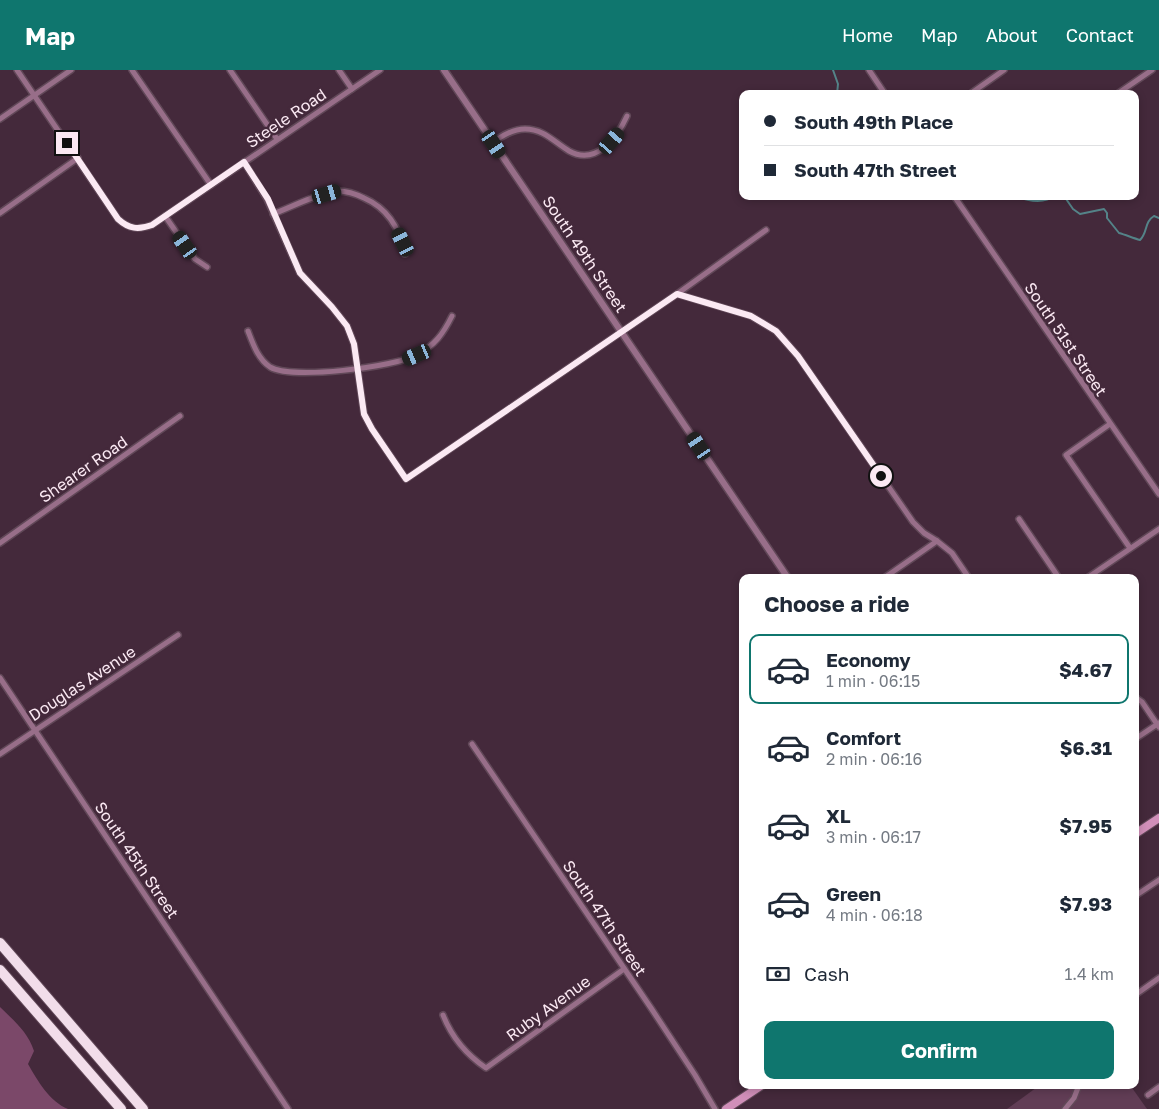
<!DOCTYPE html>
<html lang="en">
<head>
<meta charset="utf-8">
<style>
	body { margin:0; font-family:"Golos Text",sans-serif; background:#f6f6f7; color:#1f2937; height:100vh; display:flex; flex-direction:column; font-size:19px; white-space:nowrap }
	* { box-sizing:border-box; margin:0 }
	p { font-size:16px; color:#747a83 }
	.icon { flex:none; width:28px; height:28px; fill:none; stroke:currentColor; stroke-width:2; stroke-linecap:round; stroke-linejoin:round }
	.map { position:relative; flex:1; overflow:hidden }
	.panel { position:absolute; left:739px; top:504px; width:400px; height:515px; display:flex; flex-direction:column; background:#fff; border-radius:10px; box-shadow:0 2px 8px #0003 }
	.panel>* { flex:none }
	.hud { position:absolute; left:739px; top:20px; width:400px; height:110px; border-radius:10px; box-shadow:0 2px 8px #0003; display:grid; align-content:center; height:110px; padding:0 25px; background:#fff }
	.end { position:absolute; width:22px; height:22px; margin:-11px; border:6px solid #fbe9f3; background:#111; box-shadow:0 0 0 2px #111 }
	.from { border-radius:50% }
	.car { position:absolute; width:15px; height:30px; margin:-15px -8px; border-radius:6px; box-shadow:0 0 4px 1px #0007; background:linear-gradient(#222 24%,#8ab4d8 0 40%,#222 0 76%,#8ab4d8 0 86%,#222 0) }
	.hud b { display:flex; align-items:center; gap:18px; height:48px; font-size:19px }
	.hud b+b { border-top:1px solid #e0e1e3 }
	.hud i { width:12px; height:12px; background:#1f2937 }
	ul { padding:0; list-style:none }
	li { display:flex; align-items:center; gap:15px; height:70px; margin:0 10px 8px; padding:0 15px; border:2px solid transparent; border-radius:10px }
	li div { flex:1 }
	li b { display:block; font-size:19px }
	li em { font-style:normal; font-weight:700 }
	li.on { border-color:#0f766e }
	li>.icon { width:45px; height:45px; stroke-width:1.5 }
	h2 { padding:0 25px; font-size:22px; line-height:60px }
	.pay { display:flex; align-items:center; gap:12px; height:55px; padding:0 25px; font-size:19px }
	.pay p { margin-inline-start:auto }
	.primary-button { display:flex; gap:10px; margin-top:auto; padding:10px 25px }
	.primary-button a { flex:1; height:58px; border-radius:10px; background:#0f766e; color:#fff; font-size:20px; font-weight:700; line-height:58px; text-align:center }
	header { display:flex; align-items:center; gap:30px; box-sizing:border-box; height:70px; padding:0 25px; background:#0f766e; color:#fff }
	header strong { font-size:24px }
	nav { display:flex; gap:28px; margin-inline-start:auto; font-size:18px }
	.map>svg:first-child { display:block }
	.green { fill:#613d55 }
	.forest { fill:#7b4869 }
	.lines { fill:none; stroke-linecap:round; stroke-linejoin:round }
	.stream { stroke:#548388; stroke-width:2 }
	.minor-casing { stroke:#614858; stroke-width:8 }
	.tertiary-casing { stroke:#614858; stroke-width:9 }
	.secondary-casing { stroke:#614858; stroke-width:10 }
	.motorway-casing { stroke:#614858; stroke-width:12 }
	.minor { stroke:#986e89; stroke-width:5 }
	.tertiary { stroke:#986e89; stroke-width:6 }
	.secondary { stroke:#d18fb9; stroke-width:8 }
	.motorway { stroke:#f2ddea; stroke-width:10 }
	.route { stroke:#fbe9f3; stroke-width:6 }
	.labels { text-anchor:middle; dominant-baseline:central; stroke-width:5; stroke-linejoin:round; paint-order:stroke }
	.street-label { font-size:16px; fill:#fbe9f3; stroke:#44293b }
</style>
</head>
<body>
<header>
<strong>Map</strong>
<nav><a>Home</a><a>Map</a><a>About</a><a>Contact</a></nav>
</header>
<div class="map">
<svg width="1159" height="1039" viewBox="0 0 1159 1039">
	<rect width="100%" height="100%" fill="#44293b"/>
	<path class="green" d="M1040 1015H1130L1147 1039H1007Z"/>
	<path class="forest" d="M0 937C14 951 28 962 34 981L28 994C37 1010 50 1032 68 1039H0Z"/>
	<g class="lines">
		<g class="stream">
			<path d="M833 0 838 14 837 24"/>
			<path d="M1015 126C1028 131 1043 134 1055 126"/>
			<path d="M1064 126 1073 139 1080 144 1104 139 1107 143V148L1119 163C1126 165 1133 168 1140 170 1148 162 1144 152 1154 146L1159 148"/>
		</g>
		<g class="minor-casing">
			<g id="minor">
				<path d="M17 0 118 149C129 159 138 160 152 155L380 0"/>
				<path d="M132 0 211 115"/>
				<path d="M230 0 277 69"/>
				<path d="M339 0 352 19"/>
				<path d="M869 0 885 24"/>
				<path d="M970 24 1004 0"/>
				<path d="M1117 24 1152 0"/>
				<path d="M0 49 71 0"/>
				<path d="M493 72C502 66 513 59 525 59 544 59 554 72 569 81 596 96 617 68 627 46"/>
				<path d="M244 92 267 129 300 203 332 237 347 256 354 274 364 344 372 359 406 409 677 224 766 160"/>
				<path d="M954 126 1159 424"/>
				<path d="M0 143 78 88"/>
				<path d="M273 144C292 137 318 123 338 121 348 121 356 124 364 128 387 138 400 159 405 184"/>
				<path d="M165 146 195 189 207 197"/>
				<path d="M677 224 751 246 776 261 798 286 913 452 924 463 937 471 952 483 969 508"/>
				<path d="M248 261C253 274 258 289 270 297 292 310 394 297 417 285 435 275 443 264 452 246"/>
				<path d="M1110 354 1066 385 1130 478"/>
				<path d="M1019 449 1059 508"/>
				<path d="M0 473 180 346"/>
				<path d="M884 508 937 471"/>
				<path d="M1087 508 1159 459"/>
				<path d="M0 608 288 1039"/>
				<path d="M1135 627 1142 632 1159 657"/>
				<path d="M1135 669 1159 653"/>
				<path d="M472 674 651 938 695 1005 715 1039"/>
				<path d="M0 684 178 565"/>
				<path d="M1135 826 1159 810"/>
				<path d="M1135 925 1159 908"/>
				<path d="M443 945C452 968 467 985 486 998L624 899"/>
				<path d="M1148 1025 1159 1017"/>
				<path d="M1065 1039 1074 1028 1079 1015"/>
			</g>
		</g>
		<g class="tertiary-casing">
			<path id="tertiary" d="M444 0 788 508"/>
		</g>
		<g class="secondary-casing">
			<g id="secondary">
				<path d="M1135 764 1159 748"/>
				<path d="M726 1039 762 1015"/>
			</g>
		</g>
		<g class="motorway-casing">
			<g id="motorway">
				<path d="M0 873 143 1039"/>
				<path d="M0 900 121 1039"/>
			</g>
		</g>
		<use href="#minor" class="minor"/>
		<use href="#tertiary" class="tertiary"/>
		<use href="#secondary" class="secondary"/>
		<use href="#motorway" class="motorway"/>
	</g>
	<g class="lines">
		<path class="route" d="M67 73 118 149C129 159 138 160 152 155L244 92 268 129 300 203 332 237 347 256 354 274 364 344 372 359 406 409 677 224 751 246 776 261 798 286 881 406"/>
	</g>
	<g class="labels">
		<g class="street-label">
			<text transform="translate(286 48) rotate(-34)">Steele Road</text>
			<text transform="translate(585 184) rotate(56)">South 49th Street</text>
			<text transform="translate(1066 269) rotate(56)">South 51st Street</text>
			<text transform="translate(83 399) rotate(-35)">Shearer Road</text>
			<text transform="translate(82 613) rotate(-33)">Douglas Avenue</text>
			<text transform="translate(137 790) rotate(56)">South 45th Street</text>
			<text transform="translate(605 848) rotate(56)">South 47th Street</text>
			<text transform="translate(548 938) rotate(-36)">Ruby Avenue</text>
		</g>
	</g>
</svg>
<i class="end from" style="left:881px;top:406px"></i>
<i class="end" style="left:67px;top:73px"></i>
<i class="car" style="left:612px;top:71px;rotate:41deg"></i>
<i class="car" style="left:494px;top:74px;rotate:146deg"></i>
<i class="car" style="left:327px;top:124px;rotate:74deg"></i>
<i class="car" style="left:403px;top:172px;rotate:334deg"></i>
<i class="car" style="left:185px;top:175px;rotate:325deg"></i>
<i class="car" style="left:417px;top:285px;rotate:247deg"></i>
<i class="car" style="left:699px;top:376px;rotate:326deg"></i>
<div class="hud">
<b><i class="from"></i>South 49th Place</b>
<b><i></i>South 47th Street</b>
</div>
<section class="panel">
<h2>Choose a ride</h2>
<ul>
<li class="on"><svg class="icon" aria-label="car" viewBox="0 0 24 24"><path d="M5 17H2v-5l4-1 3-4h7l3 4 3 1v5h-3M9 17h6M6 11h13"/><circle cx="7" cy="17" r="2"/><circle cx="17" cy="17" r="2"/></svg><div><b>Economy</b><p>1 min · 06:15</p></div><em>$4.67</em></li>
<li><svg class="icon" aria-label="car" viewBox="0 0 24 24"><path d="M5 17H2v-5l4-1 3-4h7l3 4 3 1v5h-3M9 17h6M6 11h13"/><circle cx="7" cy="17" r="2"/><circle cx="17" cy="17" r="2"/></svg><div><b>Comfort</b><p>2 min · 06:16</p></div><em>$6.31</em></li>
<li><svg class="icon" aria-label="car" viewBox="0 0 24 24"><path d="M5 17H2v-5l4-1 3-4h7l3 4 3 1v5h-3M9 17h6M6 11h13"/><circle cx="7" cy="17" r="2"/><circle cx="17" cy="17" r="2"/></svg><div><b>XL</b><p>3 min · 06:17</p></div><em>$7.95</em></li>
<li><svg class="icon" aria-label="car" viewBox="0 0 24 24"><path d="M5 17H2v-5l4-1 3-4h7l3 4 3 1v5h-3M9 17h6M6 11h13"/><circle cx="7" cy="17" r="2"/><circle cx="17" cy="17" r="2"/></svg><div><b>Green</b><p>4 min · 06:18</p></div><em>$7.93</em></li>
</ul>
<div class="pay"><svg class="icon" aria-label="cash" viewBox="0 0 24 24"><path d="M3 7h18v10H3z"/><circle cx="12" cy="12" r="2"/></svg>Cash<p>1.4 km</p></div>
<div class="primary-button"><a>Confirm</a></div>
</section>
</div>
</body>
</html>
